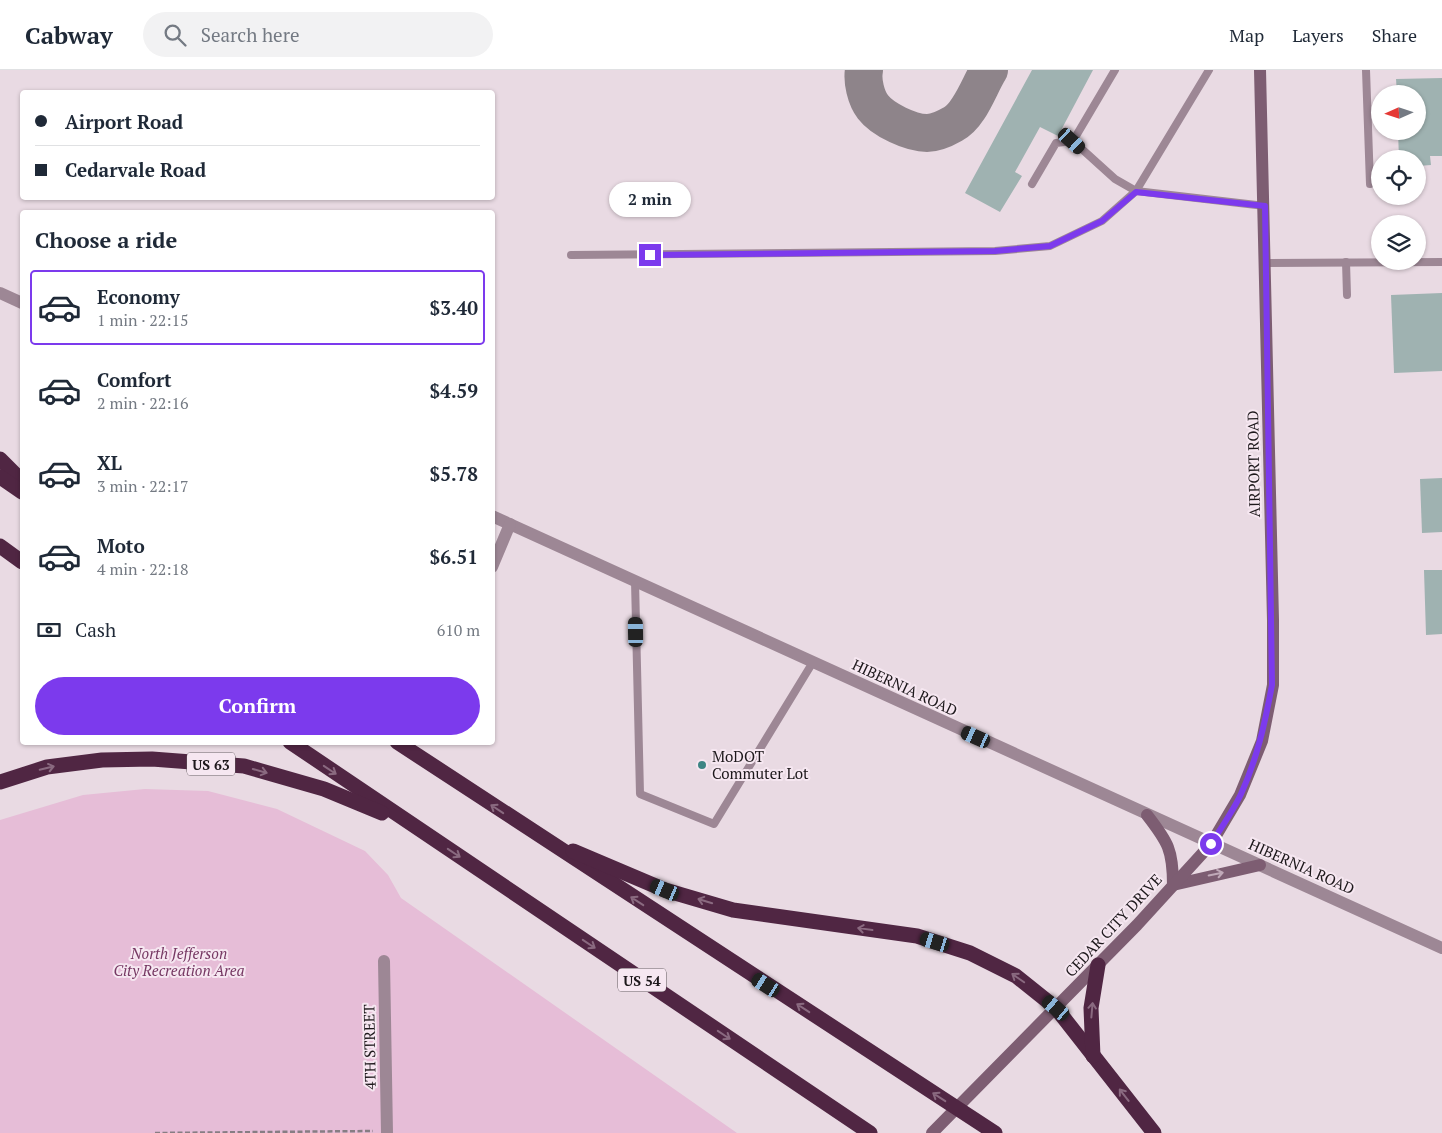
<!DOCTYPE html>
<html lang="en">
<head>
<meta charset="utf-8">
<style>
	body { margin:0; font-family:"PT Serif",serif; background:#f2f2f3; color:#1f2937; height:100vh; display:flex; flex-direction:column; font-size:19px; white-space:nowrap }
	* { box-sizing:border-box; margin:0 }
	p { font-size:16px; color:#747a83 }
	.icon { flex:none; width:28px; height:28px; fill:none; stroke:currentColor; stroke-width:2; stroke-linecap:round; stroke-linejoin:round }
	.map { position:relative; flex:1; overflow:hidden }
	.details { position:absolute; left:20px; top:140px; width:475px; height:535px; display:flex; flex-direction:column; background:#fff; border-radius:5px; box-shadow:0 1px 4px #0004 }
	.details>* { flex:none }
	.top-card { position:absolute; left:20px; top:20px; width:475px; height:110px; border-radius:5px; box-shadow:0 1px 4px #0004; display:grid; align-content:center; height:110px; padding:0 15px; background:#fff }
	.needle { width:32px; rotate:267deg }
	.fabs { position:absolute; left:1371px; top:15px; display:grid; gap:10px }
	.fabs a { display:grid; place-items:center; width:55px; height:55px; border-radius:50%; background:#fff; box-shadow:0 1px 4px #0004; font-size:25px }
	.end { position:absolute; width:22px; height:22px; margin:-11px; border:6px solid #7c3aed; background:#fff; box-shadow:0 0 0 2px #fff }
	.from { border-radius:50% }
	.bubble { position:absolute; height:35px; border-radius:18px; background:#fff; box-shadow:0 1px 4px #0004; font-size:16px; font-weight:800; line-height:35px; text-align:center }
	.car { position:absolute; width:15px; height:30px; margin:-15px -8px; border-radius:6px; box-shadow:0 0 4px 1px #0007; background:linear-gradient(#222 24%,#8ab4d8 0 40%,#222 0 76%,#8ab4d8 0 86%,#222 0) }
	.top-card b { display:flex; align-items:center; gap:18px; height:48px; font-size:19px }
	.top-card b+b { border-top:1px solid #e0e1e3 }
	.top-card i { width:12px; height:12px; background:#1f2937 }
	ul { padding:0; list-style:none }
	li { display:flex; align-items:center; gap:15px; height:75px; margin:0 10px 8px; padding:0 5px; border:2px solid transparent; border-radius:5px }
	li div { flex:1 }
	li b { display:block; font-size:19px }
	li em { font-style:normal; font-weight:800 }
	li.selected { border-color:#7c3aed }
	li>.icon { width:45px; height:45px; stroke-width:1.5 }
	h2 { padding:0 15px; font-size:22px; line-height:60px }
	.pay { display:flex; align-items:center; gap:12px; height:55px; padding:0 15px; font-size:19px }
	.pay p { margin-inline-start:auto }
	.cta { display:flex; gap:10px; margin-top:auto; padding:10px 15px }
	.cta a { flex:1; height:58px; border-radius:30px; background:#7c3aed; color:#fff; font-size:20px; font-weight:800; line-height:58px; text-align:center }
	header { display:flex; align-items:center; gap:30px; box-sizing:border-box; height:70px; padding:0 25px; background:#fff; border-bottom:1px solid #e0e1e3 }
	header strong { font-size:24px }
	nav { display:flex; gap:28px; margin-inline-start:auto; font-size:18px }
	.search { width:350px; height:45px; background:#f2f2f3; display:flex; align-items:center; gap:12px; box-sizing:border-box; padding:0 18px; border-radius:28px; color:#747a83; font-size:19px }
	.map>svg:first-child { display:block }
	.green { fill:#e6bdd7 }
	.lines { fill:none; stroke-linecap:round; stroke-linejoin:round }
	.taxiway { stroke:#8e848a; stroke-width:38 }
	.building { fill:#9fb2b1 }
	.path { stroke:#877d83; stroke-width:2.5; stroke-dasharray:5 2.5; stroke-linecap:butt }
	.lane { stroke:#9d8795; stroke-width:8 }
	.street { stroke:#9d8795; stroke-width:12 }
	.secondary { stroke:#7d5d72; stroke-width:12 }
	.highway { stroke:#502643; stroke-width:15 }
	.oneway { stroke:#8a6a80 }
	.oneway2 { stroke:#c0a9b8 }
	.route { stroke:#7c3aed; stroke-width:6 }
	.poi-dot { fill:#3d8584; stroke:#f6e7f1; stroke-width:2 }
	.labels { text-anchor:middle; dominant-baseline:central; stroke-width:4; stroke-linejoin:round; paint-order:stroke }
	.shield { fill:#f6e7f1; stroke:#5e565b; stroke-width:1 }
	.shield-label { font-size:14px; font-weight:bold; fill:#1d181b }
	.street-label { font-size:15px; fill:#1d181b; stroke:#f6e7f1 }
	.poi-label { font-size:15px; fill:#1d181b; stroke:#f6e7f1; text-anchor:start }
	.park-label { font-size:15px; font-style:italic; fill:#763863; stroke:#f6e7f1 }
</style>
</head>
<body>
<header>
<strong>Cabway</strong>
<div class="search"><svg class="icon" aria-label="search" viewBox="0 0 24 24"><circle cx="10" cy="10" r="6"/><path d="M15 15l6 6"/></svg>Search here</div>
<nav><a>Map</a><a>Layers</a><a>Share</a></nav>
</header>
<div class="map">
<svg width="1442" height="1063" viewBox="0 0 1442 1063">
	<rect width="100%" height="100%" fill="#e9dae3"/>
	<path class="green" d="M145 719 208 721 277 739 365 781 388 805 401 828 737 1063H0V750L83 725Z"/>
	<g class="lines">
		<path class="taxiway" d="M864 0C862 11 866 28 873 37 883 50 911 63 927 63 935 63 946 58 953 54 970 45 979 16 989 0"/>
	</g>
	<g class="building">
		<path d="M1032 0H1093L1058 66 1040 57 1015 102 1022 106 1000 142 965 123Z"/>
		<path d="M1442 8V86H1430L1431 95 1418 96V89H1399L1398 61H1418V24H1397L1396 9Z"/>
		<path d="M1442 223V301L1394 303 1391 225Z"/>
		<path d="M1442 408V462L1422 463 1420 409Z"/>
		<path d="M1424 500H1442V564L1426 565Z"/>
	</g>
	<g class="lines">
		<path class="path" d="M155 1063 373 1061"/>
		<g class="lane">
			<path d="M1366 0 1370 114"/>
			<path d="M1073 71 1115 109 1136 121 1265 136"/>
			<path d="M1032 114 1056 73 1073 71 1115 0"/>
			<path d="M571 185 995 181 1050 176 1102 151 1136 121 1209 0"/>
			<path d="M1346 192 1347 225"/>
			<path d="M1265 193 1442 192"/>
			<path d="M635 511 640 724 714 754 813 592"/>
		</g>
		<g class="street">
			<path d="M0 223 22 233"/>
			<path d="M492 446 1442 878"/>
			<path d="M492 497 510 454"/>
			<path d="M384 891 387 1063"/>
		</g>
		<g class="secondary">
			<path d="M1147 745C1168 772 1173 780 1173 815L1260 795"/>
			<path d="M932 1063 1137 855 1211 774 1240 725 1262 671 1273 615V550L1260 0"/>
		</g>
		<g class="highway">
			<path d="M0 389 22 411"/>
			<path d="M0 407 22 422"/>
			<path d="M0 476 22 492"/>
			<path d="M290 672 870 1063"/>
			<path d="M397 672 995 1063"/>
			<path d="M0 712 47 697 102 690 152 689 244 696 324 719 382 743"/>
			<path d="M573 781 665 820 733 840 917 866 970 883 1016 906 1056 938 1154 1063"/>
			<path d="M1093 986 1091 938 1098 895"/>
		</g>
	</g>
	<defs><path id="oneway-shaft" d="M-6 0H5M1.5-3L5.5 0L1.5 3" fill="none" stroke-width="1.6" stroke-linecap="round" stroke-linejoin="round" transform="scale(1.25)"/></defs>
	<g class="oneway">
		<use href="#oneway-shaft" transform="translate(47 698) rotate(-13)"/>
		<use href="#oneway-shaft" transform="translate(330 700) rotate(34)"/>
		<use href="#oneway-shaft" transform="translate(260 701) rotate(16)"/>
		<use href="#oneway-shaft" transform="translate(497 739) rotate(-146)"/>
		<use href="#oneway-shaft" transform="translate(454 783) rotate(34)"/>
		<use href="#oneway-shaft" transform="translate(637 831) rotate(-147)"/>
		<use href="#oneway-shaft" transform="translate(705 831) rotate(-163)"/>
		<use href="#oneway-shaft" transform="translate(865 859) rotate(-172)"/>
		<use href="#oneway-shaft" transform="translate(589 874) rotate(34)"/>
		<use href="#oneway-shaft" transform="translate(1018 908) rotate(-145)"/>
		<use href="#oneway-shaft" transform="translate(803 938) rotate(-147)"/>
		<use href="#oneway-shaft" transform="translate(1092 940) rotate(-85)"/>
		<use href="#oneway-shaft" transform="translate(724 965) rotate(34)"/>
		<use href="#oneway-shaft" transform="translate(1124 1025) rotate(-128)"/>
		<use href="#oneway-shaft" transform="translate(939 1027) rotate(-147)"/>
	</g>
	<use class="oneway2" href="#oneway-shaft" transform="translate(1216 804) rotate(-12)"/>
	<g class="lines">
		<path class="route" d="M650 185 995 181 1050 176 1102 151 1136 122 1265 136 1272 615C1265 653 1257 689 1241 724 1233 741 1221 758 1211 774"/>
	</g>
	<circle class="poi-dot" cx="702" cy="695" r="5"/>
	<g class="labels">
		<g class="shield">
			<rect x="187" y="682.5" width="48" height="23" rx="4"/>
			<rect x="618" y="898.5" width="48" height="23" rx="4"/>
		</g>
		<g class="shield-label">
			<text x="211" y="694">US 63</text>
			<text x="642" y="910">US 54</text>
		</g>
		<g class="street-label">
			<text transform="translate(1253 394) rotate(-91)">AIRPORT ROAD</text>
			<text transform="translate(905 617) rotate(25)">HIBERNIA ROAD</text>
			<text transform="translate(1302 796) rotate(24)">HIBERNIA ROAD</text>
			<text transform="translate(1113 855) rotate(-47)">CEDAR CITY DRIVE</text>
			<text transform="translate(369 977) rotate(-91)">4TH STREET</text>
		</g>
		<g class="poi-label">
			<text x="712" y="686">MoDOT<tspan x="712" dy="17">Commuter Lot</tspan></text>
		</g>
		<g class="park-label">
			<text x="179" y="883">North Jefferson<tspan x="179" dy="17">City Recreation Area</tspan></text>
		</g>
	</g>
</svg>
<div class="fabs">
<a><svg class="needle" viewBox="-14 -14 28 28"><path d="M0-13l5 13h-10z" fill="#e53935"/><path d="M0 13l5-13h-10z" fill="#747a83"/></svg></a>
<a><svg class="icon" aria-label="locate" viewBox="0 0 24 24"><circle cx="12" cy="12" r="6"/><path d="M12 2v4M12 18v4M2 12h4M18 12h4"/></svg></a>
<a><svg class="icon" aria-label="layers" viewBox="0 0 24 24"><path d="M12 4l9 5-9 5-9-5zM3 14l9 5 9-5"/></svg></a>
</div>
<i class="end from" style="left:1211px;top:774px"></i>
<i class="end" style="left:650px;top:185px"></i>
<div class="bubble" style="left:609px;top:112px;width:82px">2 min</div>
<i class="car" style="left:1072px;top:71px;rotate:132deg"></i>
<i class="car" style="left:636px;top:562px;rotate:359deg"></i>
<i class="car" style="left:976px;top:667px;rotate:294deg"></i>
<i class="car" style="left:665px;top:820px;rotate:293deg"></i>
<i class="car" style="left:935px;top:872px;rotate:287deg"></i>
<i class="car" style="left:766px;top:915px;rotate:303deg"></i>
<i class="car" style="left:1056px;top:938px;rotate:310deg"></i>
<div class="top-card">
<b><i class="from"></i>Airport Road</b>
<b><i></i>Cedarvale Road</b>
</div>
<section class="details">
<h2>Choose a ride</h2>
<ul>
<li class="selected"><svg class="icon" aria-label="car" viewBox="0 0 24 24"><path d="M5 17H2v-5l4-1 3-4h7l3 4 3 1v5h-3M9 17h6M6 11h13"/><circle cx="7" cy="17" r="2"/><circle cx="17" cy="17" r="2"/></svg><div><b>Economy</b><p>1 min · 22:15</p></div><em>$3.40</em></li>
<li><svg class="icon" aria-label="car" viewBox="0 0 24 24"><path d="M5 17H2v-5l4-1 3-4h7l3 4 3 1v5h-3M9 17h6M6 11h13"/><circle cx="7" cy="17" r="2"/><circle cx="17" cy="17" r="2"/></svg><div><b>Comfort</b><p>2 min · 22:16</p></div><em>$4.59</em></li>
<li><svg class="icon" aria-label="car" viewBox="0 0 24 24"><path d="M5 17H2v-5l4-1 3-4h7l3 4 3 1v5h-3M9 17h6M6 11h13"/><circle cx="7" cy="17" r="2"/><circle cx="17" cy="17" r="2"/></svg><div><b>XL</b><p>3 min · 22:17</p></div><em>$5.78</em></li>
<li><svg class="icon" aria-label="car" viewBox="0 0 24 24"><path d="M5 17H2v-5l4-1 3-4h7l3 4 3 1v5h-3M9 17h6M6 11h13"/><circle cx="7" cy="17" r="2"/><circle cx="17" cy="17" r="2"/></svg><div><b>Moto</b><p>4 min · 22:18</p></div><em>$6.51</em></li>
</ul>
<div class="pay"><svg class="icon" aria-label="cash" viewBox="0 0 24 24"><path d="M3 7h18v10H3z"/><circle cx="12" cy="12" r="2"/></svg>Cash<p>610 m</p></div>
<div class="cta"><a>Confirm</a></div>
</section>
</div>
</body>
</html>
